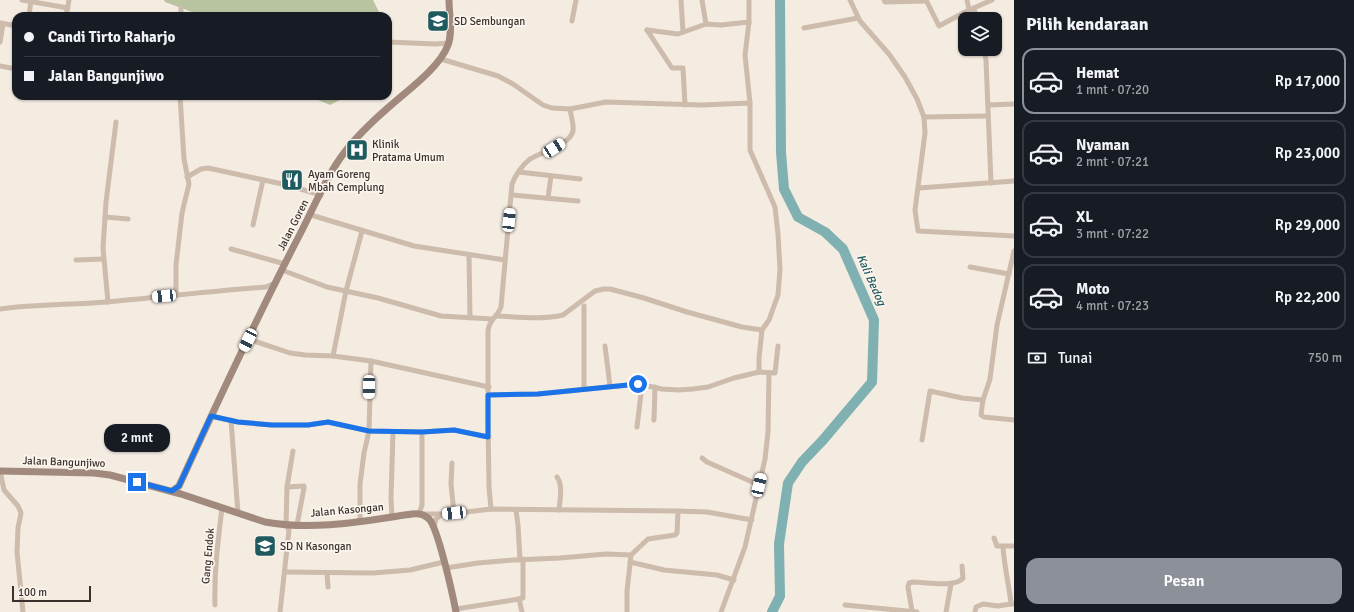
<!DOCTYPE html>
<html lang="id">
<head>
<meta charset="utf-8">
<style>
	body { margin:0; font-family:Signika,sans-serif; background:#20242c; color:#f1f3f6; height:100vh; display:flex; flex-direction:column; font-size:15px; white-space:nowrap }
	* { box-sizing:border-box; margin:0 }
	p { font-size:13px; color:#9ea1a6 }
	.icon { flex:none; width:22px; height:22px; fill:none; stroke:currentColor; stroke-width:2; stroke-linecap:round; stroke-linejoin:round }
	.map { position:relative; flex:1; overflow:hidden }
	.details { display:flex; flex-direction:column; background:#171b24; width:340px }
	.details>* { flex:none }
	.banner { position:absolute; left:12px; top:12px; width:380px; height:88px; border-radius:12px; box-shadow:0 1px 3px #0004; display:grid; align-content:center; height:88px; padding:0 12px; background:#171b24 }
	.fabs { position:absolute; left:958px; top:12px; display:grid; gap:8px }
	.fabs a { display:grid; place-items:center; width:44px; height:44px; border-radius:8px; background:#171b24; box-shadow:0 1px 3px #0004; font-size:20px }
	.scale { position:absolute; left:12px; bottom:10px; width:79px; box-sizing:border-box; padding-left:4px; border:2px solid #3b302b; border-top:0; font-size:11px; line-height:14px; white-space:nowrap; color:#3b302b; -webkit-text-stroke:3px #fbf5ee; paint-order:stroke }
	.end { position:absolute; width:18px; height:18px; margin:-9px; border:5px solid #1a73e8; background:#fff; box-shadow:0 0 0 2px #fff }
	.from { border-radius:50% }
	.bubble { position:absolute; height:28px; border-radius:12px; background:#171b24; box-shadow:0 1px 3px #0004; font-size:13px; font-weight:600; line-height:28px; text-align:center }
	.car { position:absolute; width:12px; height:24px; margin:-12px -6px; border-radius:5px; box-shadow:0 0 3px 1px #0007; background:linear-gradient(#fff 24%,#345 0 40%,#fff 0 76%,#345 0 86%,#fff 0) }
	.banner b { display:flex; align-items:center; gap:14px; height:38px; font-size:15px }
	.banner b+b { border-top:1px solid #363941 }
	.banner i { width:10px; height:10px; background:#f1f3f6 }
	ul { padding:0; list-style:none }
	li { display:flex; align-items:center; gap:12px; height:66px; margin:0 8px 6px; padding:0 4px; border:2px solid #363941; border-radius:12px }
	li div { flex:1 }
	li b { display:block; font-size:15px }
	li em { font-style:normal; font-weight:600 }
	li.current { border-color:#8c9099 }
	li>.icon { width:36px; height:36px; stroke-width:1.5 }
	h2 { padding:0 12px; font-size:18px; line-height:48px }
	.pay { display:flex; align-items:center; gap:10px; height:44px; padding:0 12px; font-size:15px }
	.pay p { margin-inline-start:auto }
	.cta { display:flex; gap:8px; margin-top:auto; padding:8px 12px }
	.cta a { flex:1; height:46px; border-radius:12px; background:#8c9099; color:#fff; font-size:16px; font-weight:600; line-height:46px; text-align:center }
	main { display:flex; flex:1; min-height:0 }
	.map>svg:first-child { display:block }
	.green { fill:#b8c4a0 }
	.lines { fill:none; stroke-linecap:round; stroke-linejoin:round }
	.river { stroke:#7fb0b2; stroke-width:10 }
	.street { stroke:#cdbbac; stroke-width:5 }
	.secondary { stroke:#a18a7d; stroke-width:7 }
	.route { stroke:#1a73e8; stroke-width:5 }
	.labels { text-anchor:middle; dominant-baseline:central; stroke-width:3.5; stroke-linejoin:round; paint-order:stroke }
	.poi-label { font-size:11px; fill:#3b302b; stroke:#fbf5ee; text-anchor:start }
	.street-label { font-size:11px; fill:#3b302b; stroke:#fbf5ee }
	.water-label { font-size:12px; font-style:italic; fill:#1f5a5e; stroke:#fbf5ee }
</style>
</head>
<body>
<main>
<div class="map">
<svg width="1014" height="612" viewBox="0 0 1014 612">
	<rect width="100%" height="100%" fill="#f4ebe1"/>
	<g class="green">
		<path d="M164 0H373L381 16H203L165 2Z"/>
		<path d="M309 96H347L330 105Z"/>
	</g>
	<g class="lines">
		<path class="river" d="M772 612 780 596 779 544 788 483 802 462 823 440 872 382 874 320 843 249 825 232 798 217 784 189 781 152 780 0"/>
		<g class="street">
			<path d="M22 0 68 8"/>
			<path d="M681 0 683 32"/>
			<path d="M702 0 706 24"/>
			<path d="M749 0V22L745 55 750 103V150L775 207 778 234 780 269 778 295 769 320 762 330 759 358V372"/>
			<path d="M850 0 860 21 889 54 905 77 917 99 924 117 925 133 915 210 918 231 1014 236"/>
			<path d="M884 0 885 2 926 1"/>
			<path d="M926 0 939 26 967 11 992 0"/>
			<path d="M967 0 969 10"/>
			<path d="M974 8 976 19"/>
			<path d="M29 16 31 0"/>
			<path d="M66 16 69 0"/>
			<path d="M181 16V8"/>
			<path d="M572 21 576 0"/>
			<path d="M1 23 16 26"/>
			<path d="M804 28 858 18"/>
			<path d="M647 30 678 34 706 24 721 25 749 22"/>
			<path d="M647 30 672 68H683L685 105"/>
			<path d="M0 42 3 24"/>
			<path d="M388 42 435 44 449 43"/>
			<path d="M984 49 986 60 991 183"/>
			<path d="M441 59 498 76 513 84 543 105 552 108 570 109 606 102 702 105 750 103"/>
			<path d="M0 66 16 69"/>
			<path d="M988 105 1014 104"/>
			<path d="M924 117 988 116"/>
			<path d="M519 172 580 179"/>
			<path d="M187 177 201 169 208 168 287 185 321 195"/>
			<path d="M919 188 1014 181"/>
			<path d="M512 195 578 201"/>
			<path d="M548 198 551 176"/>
			<path d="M311 215 414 246 505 260"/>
			<path d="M105 217 128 219"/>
			<path d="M253 225 263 180"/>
			<path d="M231 249 285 264"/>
			<path d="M1014 251 997 325 990 379 983 400 981 415 984 417 1014 420"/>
			<path d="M469 255 470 318"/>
			<path d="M76 260 104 259"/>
			<path d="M970 267 1009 274"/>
			<path d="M282 270 327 287 378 298 441 316 492 319"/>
			<path d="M176 294V265L182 213 189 184 184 159 180 96"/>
			<path d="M108 302 103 248 106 202 116 122"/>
			<path d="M584 306V389"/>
			<path d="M0 309C36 304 71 305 107 302 160 297 213 291 266 287L275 283"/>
			<path d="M497 316C519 317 541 320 563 315L595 291 604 289H610L644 298 687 312 742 327 762 330"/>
			<path d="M248 339 290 353 305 355 333 356 371 361 489 387"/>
			<path d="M605 346 610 386"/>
			<path d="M333 356 346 291 362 231"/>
			<path d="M488 395 538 394 638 384 662 389 678 390 693 389 708 387 734 378 759 372 775 373 778 346"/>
			<path d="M211 416 238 422 272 425H308L328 422 369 431 422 432 454 430 489 437"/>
			<path d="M231 420 238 513"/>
			<path d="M654 420 655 387"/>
			<path d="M637 427 642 385"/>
			<path d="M922 440 930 391 962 398 983 400"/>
			<path d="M702 458 707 462 759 485"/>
			<path d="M452 463 451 484 454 513"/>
			<path d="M0 471 4 490 18 506 21 513 18 528 17 552 23 612"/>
			<path d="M557 477C563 485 560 500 559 510"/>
			<path d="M287 487 304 486V488L297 525"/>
			<path d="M491 509 489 487 488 420V331C489 319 497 318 501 307L512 184C515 176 522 165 530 159 540 153 571 144 573 131 574 124 571 116 570 109"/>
			<path d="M516 510 518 525 520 560"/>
			<path d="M419 514 422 505V432"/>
			<path d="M423 514H441"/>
			<path d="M392 517 391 498 393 432"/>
			<path d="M360 522V484L364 453 369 431 371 361"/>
			<path d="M434 527 436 519 441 515 491 509 678 511 707 512 752 520"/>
			<path d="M994 538 997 546H1014"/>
			<path d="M1003 546C1004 566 1009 584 1011 604H1014"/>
			<path d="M630 562 664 570 717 575 734 580"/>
			<path d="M446 568 478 563 513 560 560 558 606 554 631 555"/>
			<path d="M285 572 373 573 410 570 444 562"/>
			<path d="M327 573 328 587"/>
			<path d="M215 605C214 572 218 541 222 508"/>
			<path d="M845 605 917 612"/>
			<path d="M456 609 519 599"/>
			<path d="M912 611 908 587 909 583 913 582C925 582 956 588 963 578L962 566"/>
			<path d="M280 612 289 530 286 525 287 487 293 451"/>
			<path d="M522 612 519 599 523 598V559"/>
			<path d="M627 612V591L631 555 648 539 675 535 677 533 678 511"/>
			<path d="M721 612 745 547 765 459 768 432 769 373"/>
			<path d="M946 612 951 584"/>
			<path d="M975 612 976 607 983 604 998 606 1011 604"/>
		</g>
		<g class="secondary">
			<path d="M0 471 94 473 110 475 181 494 265 522C314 531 364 521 412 514 418 513 424 514 429 519 438 528 453 596 456 612"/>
			<path d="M172 491 179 486C217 403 256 319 298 238 312 212 326 176 344 153 356 137 375 119 390 106 408 90 440 67 448 45 453 32 449 14 449 0"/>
		</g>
	</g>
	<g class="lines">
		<path class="route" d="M137 482 172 491 179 486 211 416 238 422 272 425H308L328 422 369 431 422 432 454 430 488 437V395L538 394 638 384"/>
	</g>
	<defs>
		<g id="school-square" transform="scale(1.15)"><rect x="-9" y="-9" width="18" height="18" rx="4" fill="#1f5a5e" stroke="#fbf5ee"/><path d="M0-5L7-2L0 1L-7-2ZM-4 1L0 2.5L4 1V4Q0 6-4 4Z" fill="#fff"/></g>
		<g id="hospital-square" transform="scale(1.15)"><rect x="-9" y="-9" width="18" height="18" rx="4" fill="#1f5a5e" stroke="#fbf5ee"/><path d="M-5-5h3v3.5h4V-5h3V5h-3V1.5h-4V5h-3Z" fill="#fff"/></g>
		<g id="restaurant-square" transform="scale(1.15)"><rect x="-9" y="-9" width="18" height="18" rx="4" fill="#1f5a5e" stroke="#fbf5ee"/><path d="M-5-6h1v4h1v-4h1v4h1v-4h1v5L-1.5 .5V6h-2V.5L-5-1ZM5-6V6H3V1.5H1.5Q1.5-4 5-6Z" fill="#fff"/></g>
	</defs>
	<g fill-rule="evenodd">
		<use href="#school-square" x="438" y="21"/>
		<use href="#hospital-square" x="357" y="150"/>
		<use href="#restaurant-square" x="292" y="180"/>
		<use href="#school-square" x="265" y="546"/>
	</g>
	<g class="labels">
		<g class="poi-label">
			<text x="454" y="21">SD Sembungan</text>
			<text x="372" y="144">Klinik<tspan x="372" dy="13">Pratama Umum</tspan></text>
			<text x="308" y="174">Ayam Goreng<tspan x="308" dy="13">Mbah Cemplung</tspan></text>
			<text x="280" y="546">SD N Kasongan</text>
		</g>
		<g class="street-label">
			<text transform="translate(293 225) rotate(-63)">Jalan Goren</text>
			<text transform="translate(64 462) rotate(2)">Jalan Bangunjiwo</text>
			<text transform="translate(347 510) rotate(-5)">Jalan Kasongan</text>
			<text transform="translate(208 556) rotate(-85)">Gang Endok</text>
		</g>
		<g class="water-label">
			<text transform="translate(871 280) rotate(66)">Kali Bedog</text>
		</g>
	</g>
</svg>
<div class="fabs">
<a><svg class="icon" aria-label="layers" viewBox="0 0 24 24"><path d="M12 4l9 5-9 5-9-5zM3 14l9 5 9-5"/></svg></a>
</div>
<div class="scale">100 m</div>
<i class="end from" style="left:638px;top:384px"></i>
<i class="end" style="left:137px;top:482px"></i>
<div class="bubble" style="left:104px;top:424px;width:66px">2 mnt</div>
<i class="car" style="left:554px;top:148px;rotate:57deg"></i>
<i class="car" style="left:509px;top:220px;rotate:6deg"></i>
<i class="car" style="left:164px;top:296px;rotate:265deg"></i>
<i class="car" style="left:248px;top:340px;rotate:206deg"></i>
<i class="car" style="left:369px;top:387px;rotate:181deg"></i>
<i class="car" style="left:759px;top:485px;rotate:13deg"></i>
<i class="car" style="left:454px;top:513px;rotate:264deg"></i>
<div class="banner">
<b><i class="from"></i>Candi Tirto Raharjo</b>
<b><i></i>Jalan Bangunjiwo</b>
</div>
</div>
<section class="details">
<h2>Pilih kendaraan</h2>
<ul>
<li class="current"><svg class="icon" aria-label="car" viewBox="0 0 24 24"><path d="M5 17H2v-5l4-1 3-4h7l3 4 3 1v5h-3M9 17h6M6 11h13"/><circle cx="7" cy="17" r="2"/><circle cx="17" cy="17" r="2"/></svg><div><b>Hemat</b><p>1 mnt · 07:20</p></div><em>Rp 17,000</em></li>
<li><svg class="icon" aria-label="car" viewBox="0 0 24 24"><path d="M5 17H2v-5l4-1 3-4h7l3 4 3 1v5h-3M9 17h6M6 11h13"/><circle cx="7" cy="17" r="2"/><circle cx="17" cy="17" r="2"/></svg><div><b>Nyaman</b><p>2 mnt · 07:21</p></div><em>Rp 23,000</em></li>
<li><svg class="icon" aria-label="car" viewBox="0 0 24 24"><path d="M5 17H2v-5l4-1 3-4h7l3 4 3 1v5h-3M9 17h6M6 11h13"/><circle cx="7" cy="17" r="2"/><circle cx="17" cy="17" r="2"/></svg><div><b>XL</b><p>3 mnt · 07:22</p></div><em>Rp 29,000</em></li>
<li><svg class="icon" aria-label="car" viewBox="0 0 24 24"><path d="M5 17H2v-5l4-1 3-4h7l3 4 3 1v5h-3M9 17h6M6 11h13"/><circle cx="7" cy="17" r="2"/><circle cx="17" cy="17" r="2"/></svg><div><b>Moto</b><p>4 mnt · 07:23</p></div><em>Rp 22,200</em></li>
</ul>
<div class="pay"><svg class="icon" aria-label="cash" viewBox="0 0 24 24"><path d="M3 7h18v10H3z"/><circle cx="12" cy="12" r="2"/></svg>Tunai<p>750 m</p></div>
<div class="cta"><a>Pesan</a></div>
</section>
</main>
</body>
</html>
